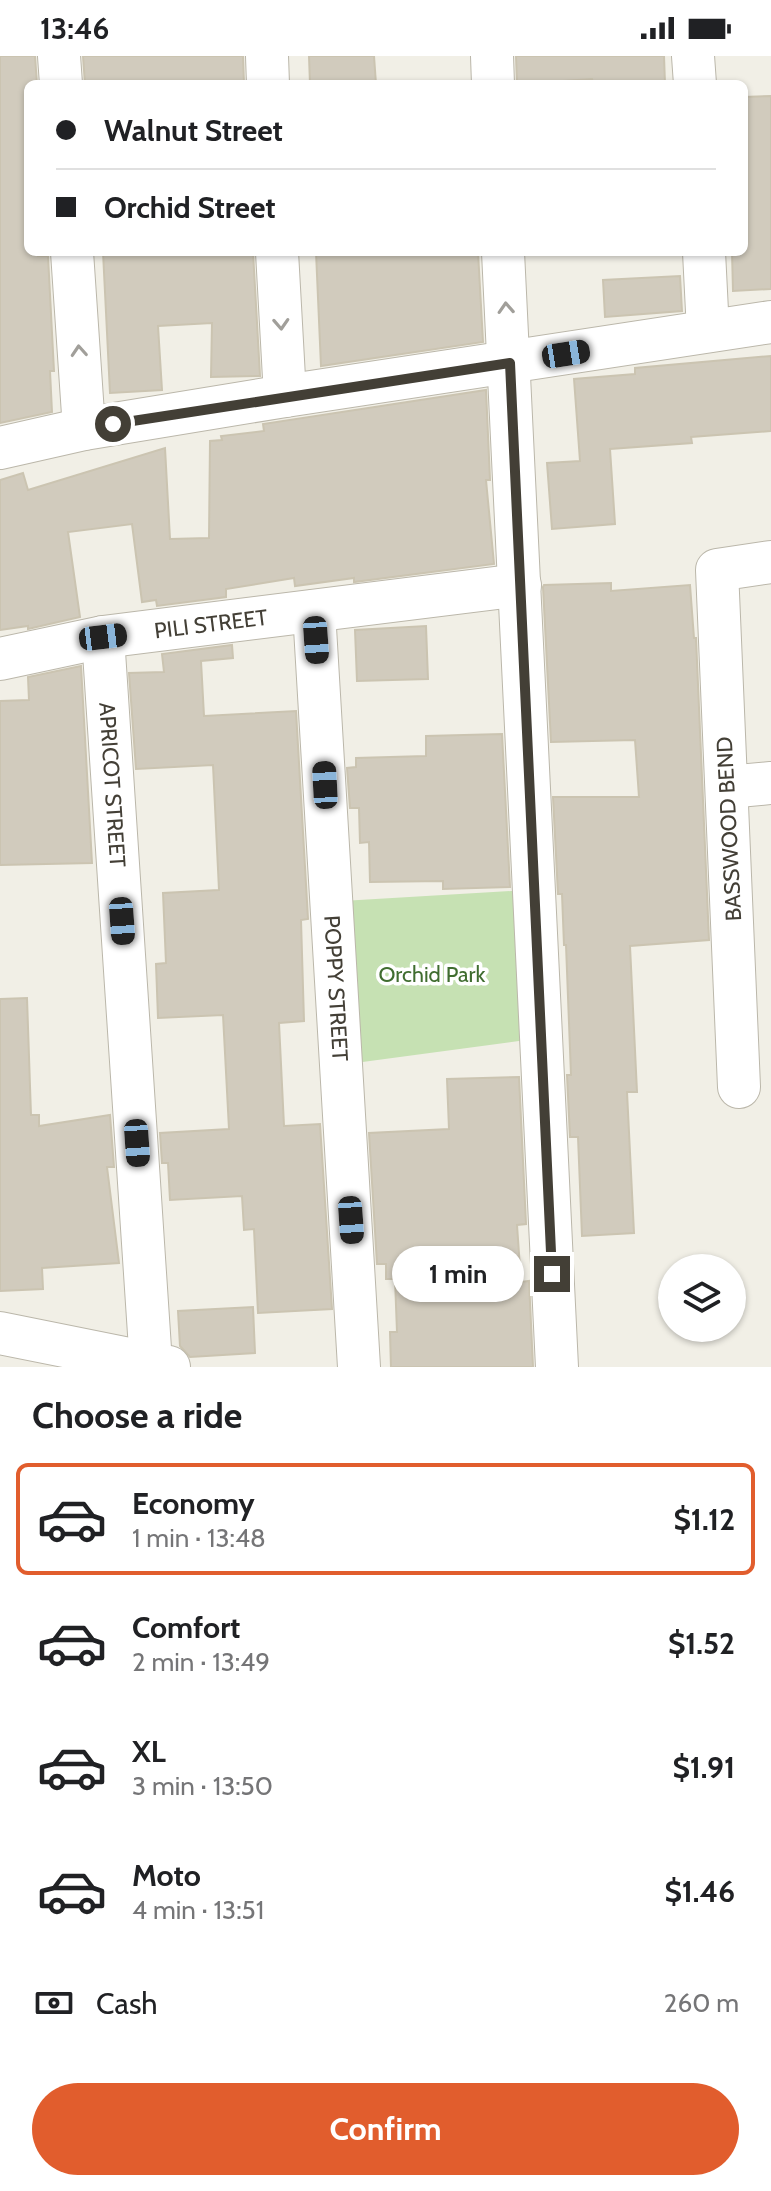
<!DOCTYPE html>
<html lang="en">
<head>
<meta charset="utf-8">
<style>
	body { margin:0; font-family:Cabin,sans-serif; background:#f6f6f6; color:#202124; height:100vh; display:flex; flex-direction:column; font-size:30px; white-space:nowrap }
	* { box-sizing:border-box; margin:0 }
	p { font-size:26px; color:#757577 }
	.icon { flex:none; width:44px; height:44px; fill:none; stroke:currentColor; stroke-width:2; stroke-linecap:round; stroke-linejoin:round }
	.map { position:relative; height:1311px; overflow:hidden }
	.drawer { display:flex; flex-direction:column; background:#fff; flex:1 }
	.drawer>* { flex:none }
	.guide { position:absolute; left:24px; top:24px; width:724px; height:176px; border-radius:12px; box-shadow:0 2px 6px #0004; display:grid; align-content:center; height:176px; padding:0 32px; background:#fff }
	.tools { position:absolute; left:658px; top:1198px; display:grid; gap:16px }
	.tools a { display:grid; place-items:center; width:88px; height:88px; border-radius:50%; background:#fff; box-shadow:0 2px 6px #0004; font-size:40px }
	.end { position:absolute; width:36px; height:36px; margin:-18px; border:10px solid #433f36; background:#fff; box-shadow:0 0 0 4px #fff }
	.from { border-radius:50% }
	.bubble { position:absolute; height:56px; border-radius:28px; background:#fff; box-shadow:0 2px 6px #0004; font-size:26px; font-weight:800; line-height:56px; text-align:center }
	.car { position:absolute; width:24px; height:48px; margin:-24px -12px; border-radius:10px; box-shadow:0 0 6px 2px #0007; background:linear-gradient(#222 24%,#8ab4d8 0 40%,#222 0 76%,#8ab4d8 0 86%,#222 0) }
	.guide b { display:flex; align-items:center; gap:28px; height:76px; font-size:30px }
	.guide b+b { border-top:2px solid #e0e0e0 }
	.guide i { width:20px; height:20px; background:#202124 }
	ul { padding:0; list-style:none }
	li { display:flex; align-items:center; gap:24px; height:112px; margin:0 16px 12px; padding:0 16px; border:4px solid transparent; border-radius:12px }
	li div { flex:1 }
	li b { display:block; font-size:30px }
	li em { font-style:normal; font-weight:800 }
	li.current { border-color:#e15d2d }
	li>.icon { width:72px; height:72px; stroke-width:1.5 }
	h2 { padding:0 32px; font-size:36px; line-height:96px }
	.pay { display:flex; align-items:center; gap:20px; height:88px; padding:0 32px; font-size:30px }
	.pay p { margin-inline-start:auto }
	.cta { display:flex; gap:16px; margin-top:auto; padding:16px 32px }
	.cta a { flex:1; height:92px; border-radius:48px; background:#e15d2d; color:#fff; font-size:32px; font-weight:800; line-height:92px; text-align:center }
	.status { display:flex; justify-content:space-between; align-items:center; height:56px; padding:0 40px; background:#fff; direction:ltr }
	.status svg { height:22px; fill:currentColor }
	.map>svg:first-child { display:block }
	.green { fill:#c6e1b3 }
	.building { fill:#d1cbbd; stroke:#cbc4b1; stroke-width:2 }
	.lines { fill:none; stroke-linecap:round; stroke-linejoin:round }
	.minor-casing { stroke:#bbb7aa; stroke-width:44 }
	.minor { stroke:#fff; stroke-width:42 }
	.oneway { stroke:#a19f9a }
	.route { stroke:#433f36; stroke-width:10 }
	.labels { text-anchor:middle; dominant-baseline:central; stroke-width:7; stroke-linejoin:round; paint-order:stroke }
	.street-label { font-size:22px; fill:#433f36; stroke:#fff }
	.park-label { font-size:22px; fill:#406d30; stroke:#fff }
</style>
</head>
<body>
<div class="status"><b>13:46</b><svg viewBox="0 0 49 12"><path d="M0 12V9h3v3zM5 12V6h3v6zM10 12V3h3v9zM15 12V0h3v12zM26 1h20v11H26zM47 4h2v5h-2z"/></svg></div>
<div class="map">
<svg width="771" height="1311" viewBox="0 0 771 1311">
	<rect width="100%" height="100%" fill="#f1efe6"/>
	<path class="green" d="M527 834 526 984 355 1007 342 845Z"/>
	<g class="building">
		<path d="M0 0H35L37 28H28V196H38V200H48L54 315H50L52 356 0 367Z"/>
		<path d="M83 0H243L244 28H85Z"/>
		<path d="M309 0H374L376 28H310Z"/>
		<path d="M516 0H664L665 28H593L592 23 517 28Z"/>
		<path d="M771 40V233L733 235 732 196H744V41Z"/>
		<path d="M103 196H253L260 320 211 321 212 267 158 270 162 334 110 337Z"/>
		<path d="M316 196H478L483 286 321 310Z"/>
		<path d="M680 220 682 255 605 261 603 224Z"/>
		<path d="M771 300V375L691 381 692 387 610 393 615 468 552 473 547 407 580 405 574 323 635 318V312Z"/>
		<path d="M486 334 490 424H486L494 508 354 526V522L295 530 294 522 226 533V541L157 550 156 544 142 546 132 468 68 476 80 561 28 573V570L0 574V424L23 417 28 434 165 392 170 483 209 482 210 385 222 384 221 380 264 375 263 368Z"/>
		<path d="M611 527V535L690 529 694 582H696L709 884 630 890 637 1036H627L634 1177 582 1180 578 1081H570L567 1019H571L566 889H564L562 838H558L553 741H639L635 684 551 686 543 531 544 529Z"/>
		<path d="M426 570 428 623 357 625 355 574Z"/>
		<path d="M232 589 233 602 201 605 204 660 296 655 308 863 301 864 304 965 279 967 284 1070 320 1068 332 1253 258 1257 254 1173 244 1174 242 1140 170 1144 168 1107H162L160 1077 229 1073 223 959 158 962 156 908 166 907 163 837 219 834 213 709 136 713 129 617 164 616 162 598Z"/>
		<path d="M81 610 92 807 0 809V645L29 644 28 621Z"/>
		<path d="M502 678 510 831 443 833V825L370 826 369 786 360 787 359 752H350L347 712 356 711V702L426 700V680Z"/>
		<path d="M27 942 31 1059H39V1070L110 1059 114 1111H107L119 1207 42 1212 43 1233 0 1235V943Z"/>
		<path d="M519 1021 526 1168 517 1169 521 1226 529 1225 533 1311H391L390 1276H397L395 1223H386V1208H377L369 1077 449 1073 447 1023Z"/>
		<path d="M253 1251 255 1297 190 1301 180 1290 178 1255Z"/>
	</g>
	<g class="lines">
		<g class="minor-casing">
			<g id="minor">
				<path d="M59 0 61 28"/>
				<path d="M267 0 268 28"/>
				<path d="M492 0 493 28"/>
				<path d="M693 0 695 28"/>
				<path d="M72 196 84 373"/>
				<path d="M277 196 285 340"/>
				<path d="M503 196 557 1311"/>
				<path d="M704 196 708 275"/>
				<path d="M0 392 84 373 285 340 771 266"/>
				<path id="s1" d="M314 555 359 1311"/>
				<path id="s2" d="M103 581 151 1308"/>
				<path id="s3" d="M0 603 103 581 520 529"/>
				<path d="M727 731 771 727"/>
				<path d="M739 1031 717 514 771 506"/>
				<path d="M0 1277 169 1311"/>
			</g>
		</g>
		<use href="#minor" class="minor"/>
	</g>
	<defs><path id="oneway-chevron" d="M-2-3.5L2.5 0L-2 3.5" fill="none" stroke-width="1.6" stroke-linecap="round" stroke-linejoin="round" transform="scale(2)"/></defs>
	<g class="oneway">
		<use href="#oneway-chevron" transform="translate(506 252) rotate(-93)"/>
		<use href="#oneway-chevron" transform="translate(281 268) rotate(87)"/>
		<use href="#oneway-chevron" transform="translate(79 295) rotate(-94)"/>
	</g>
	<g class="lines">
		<path class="route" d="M113 368 510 307 552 1218"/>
	</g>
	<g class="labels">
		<g class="street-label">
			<text stroke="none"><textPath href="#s3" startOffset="214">PILI STREET</textPath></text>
			<text stroke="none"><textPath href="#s2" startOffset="148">APRICOT STREET</textPath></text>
			<text transform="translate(729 773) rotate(-93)">BASSWOOD BEND</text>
			<text stroke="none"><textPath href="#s1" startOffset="378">POPPY STREET</textPath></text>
		</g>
		<g class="park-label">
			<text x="432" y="918">Orchid Park</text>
		</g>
	</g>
</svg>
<div class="tools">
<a><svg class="icon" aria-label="layers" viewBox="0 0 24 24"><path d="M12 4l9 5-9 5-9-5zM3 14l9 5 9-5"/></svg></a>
</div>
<i class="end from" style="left:113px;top:368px"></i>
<i class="end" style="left:552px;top:1218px"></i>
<div class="bubble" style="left:392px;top:1190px;width:132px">1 min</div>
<i class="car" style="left:566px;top:298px;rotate:81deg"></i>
<i class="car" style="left:103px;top:581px;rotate:83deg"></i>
<i class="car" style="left:316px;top:584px;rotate:176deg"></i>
<i class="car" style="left:325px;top:729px;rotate:357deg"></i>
<i class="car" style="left:122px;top:865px;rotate:176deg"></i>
<i class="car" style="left:137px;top:1087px;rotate:176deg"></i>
<i class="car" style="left:351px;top:1164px;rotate:176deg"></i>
<div class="guide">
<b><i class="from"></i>Walnut Street</b>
<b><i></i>Orchid Street</b>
</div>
</div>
<section class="drawer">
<h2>Choose a ride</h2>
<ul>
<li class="current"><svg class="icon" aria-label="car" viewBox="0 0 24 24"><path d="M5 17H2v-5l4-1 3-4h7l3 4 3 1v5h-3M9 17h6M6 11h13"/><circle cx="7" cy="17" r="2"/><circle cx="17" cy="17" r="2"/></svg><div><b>Economy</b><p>1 min · 13:48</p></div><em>$1.12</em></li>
<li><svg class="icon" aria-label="car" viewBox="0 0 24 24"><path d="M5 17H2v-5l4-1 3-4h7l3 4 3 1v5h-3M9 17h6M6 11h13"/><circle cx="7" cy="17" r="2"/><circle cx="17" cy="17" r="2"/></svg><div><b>Comfort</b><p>2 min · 13:49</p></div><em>$1.52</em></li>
<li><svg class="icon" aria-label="car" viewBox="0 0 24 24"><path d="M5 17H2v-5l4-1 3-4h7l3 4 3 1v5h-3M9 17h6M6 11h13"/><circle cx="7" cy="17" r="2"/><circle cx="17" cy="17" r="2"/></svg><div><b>XL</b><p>3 min · 13:50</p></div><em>$1.91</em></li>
<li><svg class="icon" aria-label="car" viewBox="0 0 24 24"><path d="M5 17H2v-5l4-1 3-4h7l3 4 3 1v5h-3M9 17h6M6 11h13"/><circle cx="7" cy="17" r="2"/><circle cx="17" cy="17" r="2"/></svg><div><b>Moto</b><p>4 min · 13:51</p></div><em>$1.46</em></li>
</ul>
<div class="pay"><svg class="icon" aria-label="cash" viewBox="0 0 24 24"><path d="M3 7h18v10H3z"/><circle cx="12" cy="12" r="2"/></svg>Cash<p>260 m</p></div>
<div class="cta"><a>Confirm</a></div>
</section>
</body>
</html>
